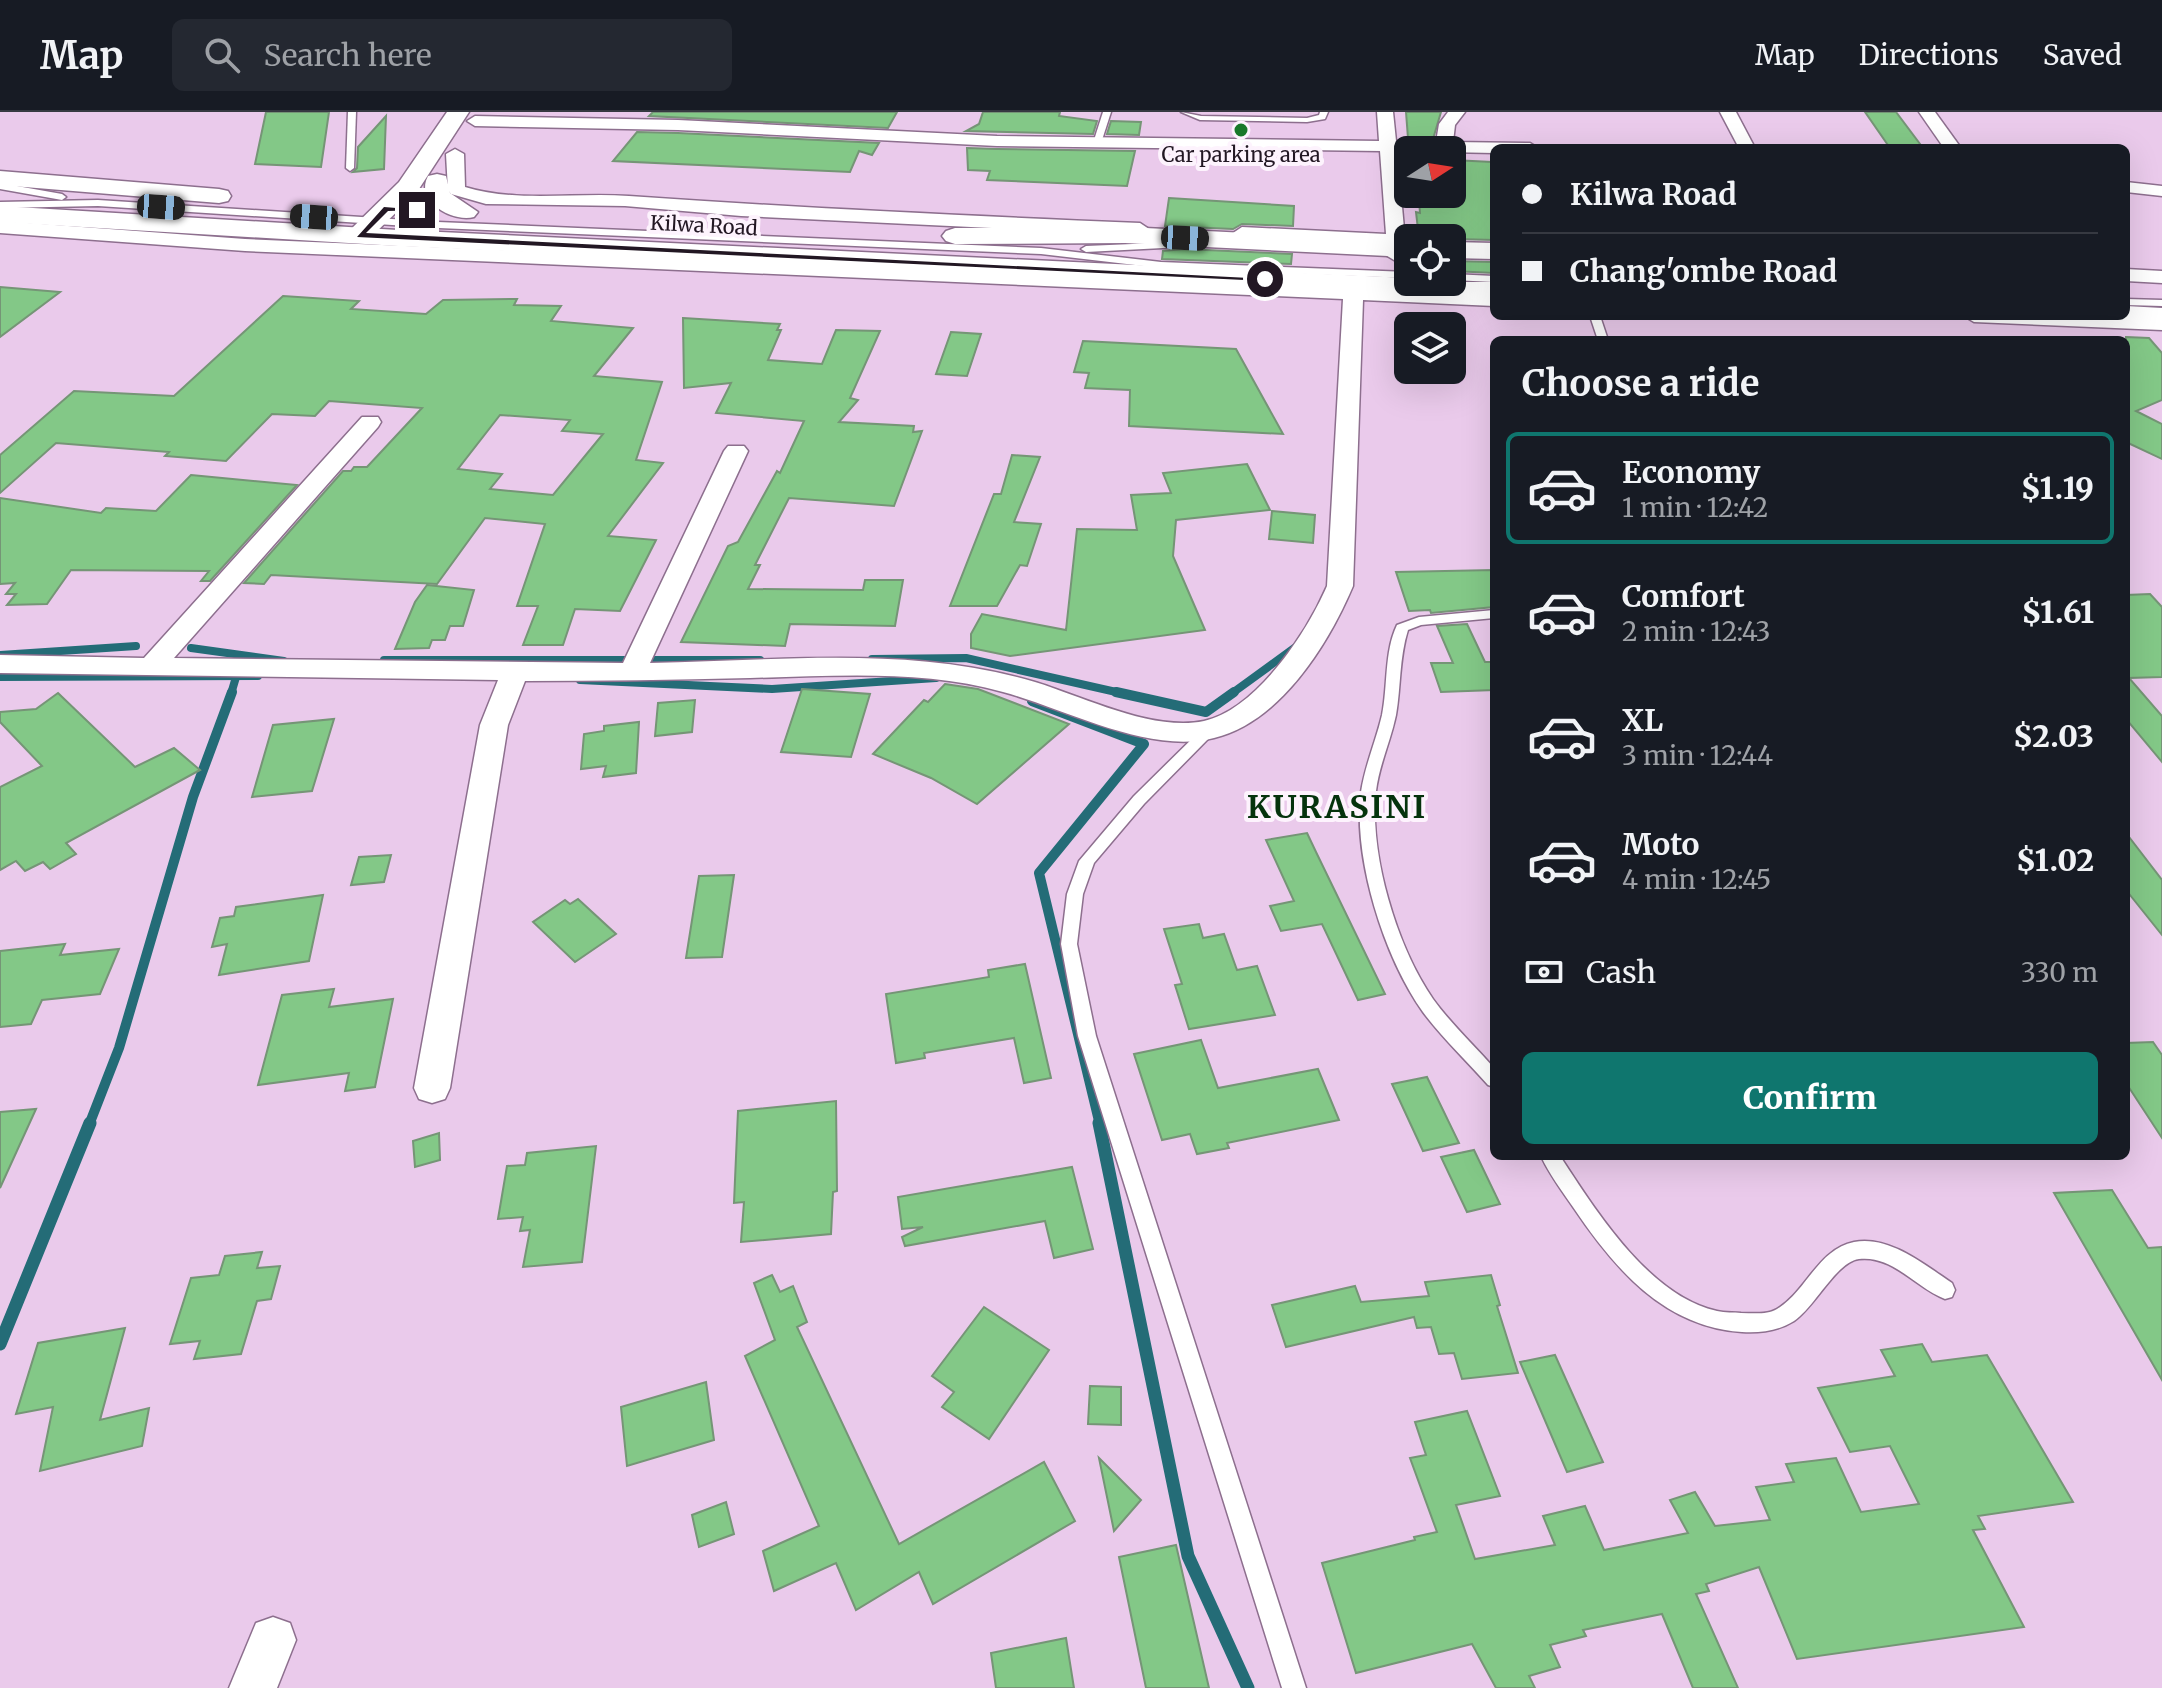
<!DOCTYPE html>
<html lang="en">
<head>
<meta charset="utf-8">
<style>
	body { margin:0; font-family:Merriweather,serif; background:#242831; color:#f1f3f6; height:100vh; display:flex; flex-direction:column; font-size:30px; white-space:nowrap }
	* { box-sizing:border-box; margin:0 }
	p { font-size:26px; color:#9ea1a6 }
	.icon { flex:none; width:44px; height:44px; fill:none; stroke:currentColor; stroke-width:2; stroke-linecap:round; stroke-linejoin:round }
	.map { position:relative; flex:1; overflow:hidden }
	.details { position:absolute; left:1490px; top:224px; width:640px; height:824px; display:flex; flex-direction:column; background:#171b24; border-radius:12px; box-shadow:0 8px 32px #0002 }
	.details>* { flex:none }
	.top-card { position:absolute; left:1490px; top:32px; width:640px; height:176px; border-radius:12px; box-shadow:0 8px 32px #0002; display:grid; align-content:center; height:176px; padding:0 32px; background:#171b24 }
	.needle { width:52px; rotate:78deg }
	.buttons { position:absolute; left:1394px; top:24px; display:grid; gap:16px }
	.buttons a { display:grid; place-items:center; width:72px; height:72px; border-radius:12px; background:#171b24; box-shadow:0 8px 32px #0002; font-size:40px }
	.end { position:absolute; width:36px; height:36px; margin:-18px; border:10px solid #221723; background:#fff; box-shadow:0 0 0 4px #fff }
	.from { border-radius:50% }
	.car { position:absolute; width:24px; height:48px; margin:-24px -12px; border-radius:10px; box-shadow:0 0 6px 2px #0007; background:linear-gradient(#222 24%,#8ab4d8 0 40%,#222 0 76%,#8ab4d8 0 86%,#222 0) }
	.top-card b { display:flex; align-items:center; gap:28px; height:76px; font-size:30px }
	.top-card b+b { border-top:2px solid #363941 }
	.top-card i { width:20px; height:20px; background:#f1f3f6 }
	ul { padding:0; list-style:none }
	li { display:flex; align-items:center; gap:24px; height:112px; margin:0 16px 12px; padding:0 16px; border:4px solid transparent; border-radius:12px }
	li div { flex:1 }
	li b { display:block; font-size:30px }
	li em { font-style:normal; font-weight:800 }
	li.current { border-color:#0f766e }
	li>.icon { width:72px; height:72px; stroke-width:1.5 }
	h2 { padding:0 32px; font-size:36px; line-height:96px }
	.pay { display:flex; align-items:center; gap:20px; height:88px; padding:0 32px; font-size:30px }
	.pay p { margin-inline-start:auto }
	.cta { display:flex; gap:16px; margin-top:auto; padding:16px 32px }
	.cta a { flex:1; height:92px; border-radius:12px; background:#0f766e; color:#fff; font-size:32px; font-weight:800; line-height:92px; text-align:center }
	header { display:flex; align-items:center; gap:48px; box-sizing:border-box; height:112px; padding:0 40px; background:#171b24; border-bottom:2px solid #363941 }
	header strong { font-size:38px }
	nav { display:flex; gap:44px; margin-inline-start:auto; font-size:28px }
	.search { width:560px; height:72px; background:#242831; display:flex; align-items:center; gap:20px; box-sizing:border-box; padding:0 28px; border-radius:12px; color:#9ea1a6; font-size:30px }
	.map>svg:first-child { display:block }
	.lines { fill:none; stroke-linecap:round; stroke-linejoin:round }
	.stream-far2 { stroke:#246c77; stroke-width:8 }
	.stream-far1 { stroke:#246c77; stroke-width:10 }
	.stream { stroke:#246c77; stroke-width:13 }
	.building { fill:#83c887; stroke:#759576; stroke-width:2; fill-rule:evenodd }
	.service-casing { stroke:#8d6f8e; stroke-width:3 }
	.minor-casing { stroke:#8d6f8e; stroke-width:3 }
	.primary-casing { stroke:#8d6f8e; stroke-width:3 }
	.trunk-casing { stroke:#8d6f8e; stroke-width:3 }
	.service { fill:#fff; fill-rule:evenodd }
	.minor { fill:#fff; fill-rule:evenodd }
	.primary { fill:#fff; fill-rule:evenodd }
	.trunk { fill:#fff; fill-rule:evenodd }
	.route { fill:#221723 }
	.poi-dot { fill:#19792a; stroke:#fdf3fd; stroke-width:3 }
	.labels { text-anchor:middle; dominant-baseline:central; stroke-width:8; stroke-linejoin:round; paint-order:stroke }
	.far-poi-label { font-size:20px; fill:#221723; stroke:#fdf3fd }
	.far-street-label { font-size:20px; fill:#221723; stroke:#fdf3fd }
	.district-label { font-size:32px; font-weight:bold; letter-spacing:2px; fill:#05330d; stroke:#fdf3fd }
</style>
</head>
<body>
<header>
<strong>Map</strong>
<div class="search"><svg class="icon" aria-label="search" viewBox="0 0 24 24"><circle cx="10" cy="10" r="6"/><path d="M15 15l6 6"/></svg>Search here</div>
<nav><a>Map</a><a>Directions</a><a>Saved</a></nav>
</header>
<div class="map">
<svg width="2162" height="1576" viewBox="0 0 2162 1576">
	<rect width="100%" height="100%" fill="#eacaeb"/>
	<g class="lines">
		<g class="stream-far2">
			<path d="M191 536 284 549"/>
			<path d="M0 543 136 534"/>
			<path d="M872 547 966 546 1125 582"/>
			<path d="M384 548H760"/>
			<path d="M0 565 258 564"/>
			<path d="M580 568 772 577 936 566"/>
			<path d="M231 582 236 565"/>
			<path d="M1231 582 1297 534"/>
		</g>
		<g class="stream-far1">
			<path d="M1116 580 1206 600 1234 580"/>
			<path d="M1032 589 1144 632 1039 761 1100 1013"/>
			<path d="M89 1013 119 936 193 685 232 580"/>
		</g>
		<g class="stream">
			<path d="M1099 1011 1188 1444 1248 1576"/>
			<path d="M0 1232 90 1011"/>
		</g>
	</g>
	<g class="building">
		<path d="M266 0H329L321 55 255 52Z"/>
		<path d="M653 0H897L888 16 649 4Z"/>
		<path d="M983 0H1060L1059 4 1097 9 1093 22 966 19 979 12Z"/>
		<path d="M1406 0H1441L1433 27 1408 26Z"/>
		<path d="M1865 0H1896L1923 36H1890Z"/>
		<path d="M386 4 384 57 353 60 357 56 358 35Z"/>
		<path d="M1111 9 1141 10 1139 23 1107 22Z"/>
		<path d="M637 20 678 21 879 31 872 43 859 39 850 60 613 49Z"/>
		<path d="M967 36 997 37 1135 39 1127 74 987 68 990 59 968 58Z"/>
		<path d="M1452 48 1492 50 1494 128 1419 126 1416 100 1420 101 1419 88 1424 89 1423 82H1452Z"/>
		<path d="M1169 86 1294 94 1293 114 1242 112 1233 117 1165 114Z"/>
		<path d="M1184 137 1292 142 1291 152 1162 147 1163 139Z"/>
		<path d="M1452 149 1494 150V161L1452 159Z"/>
		<path d="M0 175 60 180 0 225Z"/>
		<path d="M283 184 359 189 351 197 426 202 443 188 517 187 514 193 561 194 551 209 633 216 594 264 662 270 636 348 663 351 608 424 656 428 620 499 575 497 563 533H523L538 494H517L545 412 485 406 437 472 271 463 264 472 244 471 343 359H351L354 355H367L422 296 329 289 315 304 272 302 226 349 165 344 169 340 56 331 0 381V343L74 279 174 284ZM500 303 570 308 562 319 603 322 553 383 490 377 502 362 458 357Z"/>
		<path d="M683 206 780 212 777 218H781L768 248 822 252 836 218 880 219 850 286 858 288 839 310 914 314 913 320 922 319 894 394 789 386 755 453H760L748 477 863 478 865 468H903L895 514 790 512 785 534 681 530 728 434 738 430 777 359 780 361 804 309 716 301 731 271 684 276Z"/>
		<path d="M951 220 981 222 967 264 936 262Z"/>
		<path d="M2126 225 2149 226 2162 241V288L2136 299 2162 312V347L2126 330Z"/>
		<path d="M1083 229 1236 237 1283 322 1129 314 1130 278 1085 276 1089 261 1074 260Z"/>
		<path d="M1012 343 1040 345 1014 410 1041 412 1027 454 1020 453 997 494H950L994 382H1001Z"/>
		<path d="M1247 352 1270 398 1176 408 1173 444 1205 518 1010 544 971 536V522L982 502 1066 518 1077 417 1137 418 1131 383 1171 381 1163 361Z"/>
		<path d="M191 363 297 373 210 469H201L209 459 71 458 47 492 7 493 16 482H6L15 471 0 472V386L101 401 106 396 156 399Z"/>
		<path d="M1272 399 1315 403 1313 431 1269 427Z"/>
		<path d="M1494 458V495L1431 501 1430 498 1409 499 1396 460Z"/>
		<path d="M427 473 474 478 463 514H450L445 528H432L429 536 395 537 415 490Z"/>
		<path d="M2150 482 2162 495V565L2129 566 2162 604V650L2126 607V483Z"/>
		<path d="M1467 512 1485 550H1494V578L1441 580 1431 551H1453L1437 514Z"/>
		<path d="M945 572 978 577 1069 612 977 692 931 666 873 642 924 588 928 590Z"/>
		<path d="M802 577 870 582 851 645 781 640Z"/>
		<path d="M58 581 135 655 174 636 200 658 66 731 76 742 50 757 43 750 25 759 16 749 0 758V675L42 654 0 610V600L36 597Z"/>
		<path d="M695 588 692 620 655 624 658 591Z"/>
		<path d="M334 607 312 679 252 685 273 613Z"/>
		<path d="M639 610 636 661 603 665 606 654 581 657 584 622 604 619V614Z"/>
		<path d="M1307 721 1316 740 1385 882 1358 888 1322 812 1281 819 1270 794 1294 789 1266 728Z"/>
		<path d="M2126 721 2162 768V823L2126 778Z"/>
		<path d="M391 743 384 770 351 773 359 745Z"/>
		<path d="M734 763 722 845 686 846 699 764Z"/>
		<path d="M323 783 309 849 219 863 227 832 212 835 220 806 234 804 236 795Z"/>
		<path d="M578 787 616 822 575 850 533 810 565 788 570 792Z"/>
		<path d="M1199 812 1203 826 1224 822 1237 858 1257 854 1275 903 1189 917 1175 873 1182 872 1164 817Z"/>
		<path d="M65 832 60 843 119 837 100 882 42 888 31 912 0 915V839Z"/>
		<path d="M1025 852 1051 966 1024 971 1014 926 924 941 925 946 896 951 886 882 989 865 988 858Z"/>
		<path d="M334 877 329 895 393 887 375 975 345 979 349 961 258 973 282 883Z"/>
		<path d="M1201 928 1218 976 1318 957 1339 1008 1227 1031 1229 1036 1197 1042 1190 1022 1162 1028 1134 942Z"/>
		<path d="M2153 930 2162 943V1026L2126 971V931Z"/>
		<path d="M1427 965 1459 1031 1423 1039 1392 972Z"/>
		<path d="M836 989 837 1079 833 1080 831 1122 741 1130 744 1090 734 1091 738 999Z"/>
		<path d="M36 997 0 1076V1000Z"/>
		<path d="M439 1021 440 1048 415 1055 413 1029Z"/>
		<path d="M596 1034 582 1150 523 1155 530 1118 520 1119 523 1105 498 1107 507 1054 525 1053 527 1041Z"/>
		<path d="M1474 1038 1500 1092 1467 1100 1441 1045Z"/>
		<path d="M1072 1055 1093 1137 1054 1146 1045 1109 905 1134 902 1125 923 1115 902 1117 898 1085Z"/>
		<path d="M2112 1078 2148 1136 2162 1135V1268L2054 1081Z"/>
		<path d="M262 1140 257 1156 280 1154 271 1187 257 1189 241 1242 194 1247 200 1229 170 1232 191 1166 219 1163 225 1144Z"/>
		<path d="M772 1163 780 1180 793 1174 807 1210 797 1215 899 1432 1044 1350 1075 1409 933 1492 919 1460 856 1498 836 1451 774 1479 763 1439 819 1414 745 1244 775 1228 754 1171Z"/>
		<path d="M1491 1163 1500 1193 1497 1194 1518 1261 1462 1267 1454 1241 1439 1242 1431 1215 1417 1216 1414 1205 1286 1235 1272 1193 1355 1174 1361 1190 1429 1184 1425 1170Z"/>
		<path d="M984 1195 1049 1238 989 1327 942 1295 954 1280 932 1264Z"/>
		<path d="M125 1216 100 1308 149 1296 142 1334 40 1359 53 1295 16 1302 38 1231Z"/>
		<path d="M1922 1232 1932 1250 1987 1243 2073 1390 1978 1404 1985 1417 1973 1418 2024 1515 1797 1547 1759 1455 1706 1472 1709 1479 1696 1482 1738 1576H1693L1662 1502 1583 1518 1586 1524 1550 1533 1560 1555 1529 1564 1535 1576H1496L1472 1532 1356 1561 1322 1451 1415 1428 1414 1425 1437 1420 1410 1346 1426 1343 1415 1310 1467 1299 1500 1384 1456 1393 1475 1447 1555 1433 1543 1404 1585 1394 1604 1438 1688 1421 1670 1388 1695 1380 1715 1414 1770 1408 1756 1375 1794 1370 1786 1352 1836 1346 1861 1400 1919 1392 1890 1334 1850 1340 1818 1276 1895 1264 1881 1238Z"/>
		<path d="M1555 1243 1603 1350 1567 1360 1520 1250Z"/>
		<path d="M706 1270 714 1328 627 1354 621 1295Z"/>
		<path d="M1090 1274 1121 1275V1313L1088 1312Z"/>
		<path d="M1099 1346 1141 1388 1114 1419Z"/>
		<path d="M726 1390 734 1422 699 1435 692 1403Z"/>
		<path d="M1176 1433 1209 1576H1146L1119 1445Z"/>
		<path d="M1066 1526 1074 1576H996L991 1541Z"/>
	</g>
	<g class="lines">
		<g class="service-casing">
			<g id="service">
				<path d="M348 0H356L354 56 350 59 346 56Z"/>
				<path d="M1103 0H1111L1102 28 1098 31 1094 28Z"/>
				<path d="M1181 0 1201 4 1307 6 1319 3 1320 0H1328L1325 7 1307 10 1200 8Z"/>
				<path d="M0 71 62 82 66 85 62 88 0 77Z"/>
				<path d="M98 88 438 110 1041 136 1161 150 1408 160V166L1161 156 1041 142 438 116 98 94 0 96V90Z"/>
				<path d="M1179 130 1184 133 1182 135 1086 140 1081 137 1086 134Z"/>
				<path d="M1452 162 1494 164V170L1452 168Z"/>
				<path d="M2126 187 2162 188V194L2126 193Z"/>
				<path d="M1590 204H1600L1608 228H1598Z"/>
				<path d="M1494 498V506L1421 513 1408 518C1399 546 1401 575 1396 603 1391 628 1379 653 1376 679 1369 743 1397 835 1433 887 1451 912 1474 933 1494 956V975L1488 973C1467 949 1442 926 1423 900 1384 845 1353 747 1361 680 1365 653 1376 629 1382 603 1388 574 1384 540 1397 513L1419 505Z"/>
				<path d="M1208 614 1213 616 1215 619 1213 622 1144 692 1094 751 1083 782 1077 832 1096 924 1306 1576H1282L1078 924 1061 832 1067 782 1079 749 1134 684 1203 616Z"/>
				<path d="M1541 1044H1560C1596 1099 1649 1184 1717 1199 1725 1201 1734 1200 1741 1201 1753 1201 1767 1203 1777 1197 1806 1180 1818 1137 1854 1130 1889 1123 1925 1153 1952 1171L1955 1178 1952 1185 1945 1187C1916 1176 1893 1143 1859 1147 1836 1150 1815 1195 1794 1209 1778 1219 1761 1221 1742 1220 1664 1215 1614 1156 1573 1095 1562 1079 1549 1062 1541 1044Z"/>
			</g>
		</g>
		<g class="minor-casing">
			<g id="minor">
				<path d="M1377 0H1393L1396 29 1436 30 1439 12 1448 0H1465L1455 13 1453 30 1530 31 1538 36H1494V41L1397 39 1405 128 1404 142 1394 148 1384 142 1386 133 1242 127 1233 121 1242 115 1386 122 1380 39 997 34 678 18 475 14 467 9 475 4 678 8 997 24 1379 29Z"/>
				<path d="M1720 0H1736L1755 36H1739Z"/>
				<path d="M1919 0H1935L1961 36H1944Z"/>
				<path d="M455 37 464 42 465 75C517 91 575 80 629 84 799 96 969 104 1140 111L1149 117 1140 123 741 104 625 94 486 92 451 82 448 78 446 42Z"/>
				<path d="M2126 70 2162 74V84L2126 80Z"/>
				<path d="M0 109 245 127 1344 175 1347 168H1361L1364 176 1494 182V194L1363 188 1353 474C1328 533 1280 610 1214 626 1149 643 1066 597 1003 580 922 557 833 564 750 566 675 568 600 569 525 569L508 613 450 976 445 987 432 991 419 987 414 976 480 613 498 568 0 561V543L144 546 362 305H378L381 310 378 315 174 546 623 551 724 339 728 334H744L748 339 650 551C778 549 910 533 1035 570 1084 585 1153 620 1204 609 1257 597 1307 520 1327 474L1343 187 245 139 0 121Z"/>
				<path d="M2126 157 2162 159V171L2126 169Z"/>
				<path d="M1964 204 2162 206V218L1974 210Z"/>
				<path d="M273 1505 290 1511 296 1528 277 1576H229L256 1511Z"/>
			</g>
		</g>
		<g class="primary-casing">
			<g id="primary">
				<path d="M447 0H469L417 80 368 128H350L346 123 350 118 399 70Z"/>
				<path d="M437 62 446 64 450 81 478 100 474 105C453 111 414 89 428 64Z"/>
			</g>
		</g>
		<g class="trunk-casing">
			<g id="trunk">
				<path d="M0 59 219 77 228 79 231 84 228 89 219 91 0 73Z"/>
				<path d="M0 94 398 118 1408 166V170H1494V186L398 134 0 110Z"/>
				<path d="M1125 115 1408 129V145L1125 131 955 132 946 129 942 124 946 119 955 116Z"/>
				<path d="M1452 130 1494 131V147L1452 146Z"/>
				<path d="M2126 194 2162 196V212L2116 208 2113 204H2126Z"/>
			</g>
		</g>
		<use href="#service" class="service"/>
		<use href="#minor" class="minor"/>
		<use href="#primary" class="primary"/>
		<use href="#trunk" class="trunk"/>
	</g>
	<path class="route" d="M384 95 421 98 388 99 366 121 1269 167 1265 169 357 125Z"/>
	<circle class="poi-dot" cx="1241" cy="18" r="8"/>
	<g class="labels">
		<g class="far-poi-label">
			<text x="1241" y="42">Car parking area</text>
		</g>
		<g class="far-street-label">
			<text transform="translate(704 113) rotate(3)">Kilwa Road</text>
		</g>
		<g class="district-label">
			<text x="1337" y="695">KURASINI</text>
		</g>
	</g>
</svg>
<div class="buttons">
<a><svg class="needle" viewBox="-14 -14 28 28"><path d="M0-13l5 13h-10z" fill="#e53935"/><path d="M0 13l5-13h-10z" fill="#9ea1a6"/></svg></a>
<a><svg class="icon" aria-label="locate" viewBox="0 0 24 24"><circle cx="12" cy="12" r="6"/><path d="M12 2v4M12 18v4M2 12h4M18 12h4"/></svg></a>
<a><svg class="icon" aria-label="layers" viewBox="0 0 24 24"><path d="M12 4l9 5-9 5-9-5zM3 14l9 5 9-5"/></svg></a>
</div>
<i class="end from" style="left:1265px;top:167px"></i>
<i class="end" style="left:417px;top:98px"></i>
<i class="car" style="left:161px;top:95px;rotate:94deg"></i>
<i class="car" style="left:314px;top:105px;rotate:274deg"></i>
<i class="car" style="left:1185px;top:126px;rotate:93deg"></i>
<div class="top-card">
<b><i class="from"></i>Kilwa Road</b>
<b><i></i>Chang'ombe Road</b>
</div>
<section class="details">
<h2>Choose a ride</h2>
<ul>
<li class="current"><svg class="icon" aria-label="car" viewBox="0 0 24 24"><path d="M5 17H2v-5l4-1 3-4h7l3 4 3 1v5h-3M9 17h6M6 11h13"/><circle cx="7" cy="17" r="2"/><circle cx="17" cy="17" r="2"/></svg><div><b>Economy</b><p>1 min · 12:42</p></div><em>$1.19</em></li>
<li><svg class="icon" aria-label="car" viewBox="0 0 24 24"><path d="M5 17H2v-5l4-1 3-4h7l3 4 3 1v5h-3M9 17h6M6 11h13"/><circle cx="7" cy="17" r="2"/><circle cx="17" cy="17" r="2"/></svg><div><b>Comfort</b><p>2 min · 12:43</p></div><em>$1.61</em></li>
<li><svg class="icon" aria-label="car" viewBox="0 0 24 24"><path d="M5 17H2v-5l4-1 3-4h7l3 4 3 1v5h-3M9 17h6M6 11h13"/><circle cx="7" cy="17" r="2"/><circle cx="17" cy="17" r="2"/></svg><div><b>XL</b><p>3 min · 12:44</p></div><em>$2.03</em></li>
<li><svg class="icon" aria-label="car" viewBox="0 0 24 24"><path d="M5 17H2v-5l4-1 3-4h7l3 4 3 1v5h-3M9 17h6M6 11h13"/><circle cx="7" cy="17" r="2"/><circle cx="17" cy="17" r="2"/></svg><div><b>Moto</b><p>4 min · 12:45</p></div><em>$1.02</em></li>
</ul>
<div class="pay"><svg class="icon" aria-label="cash" viewBox="0 0 24 24"><path d="M3 7h18v10H3z"/><circle cx="12" cy="12" r="2"/></svg>Cash<p>330 m</p></div>
<div class="cta"><a>Confirm</a></div>
</section>
</div>
</body>
</html>
